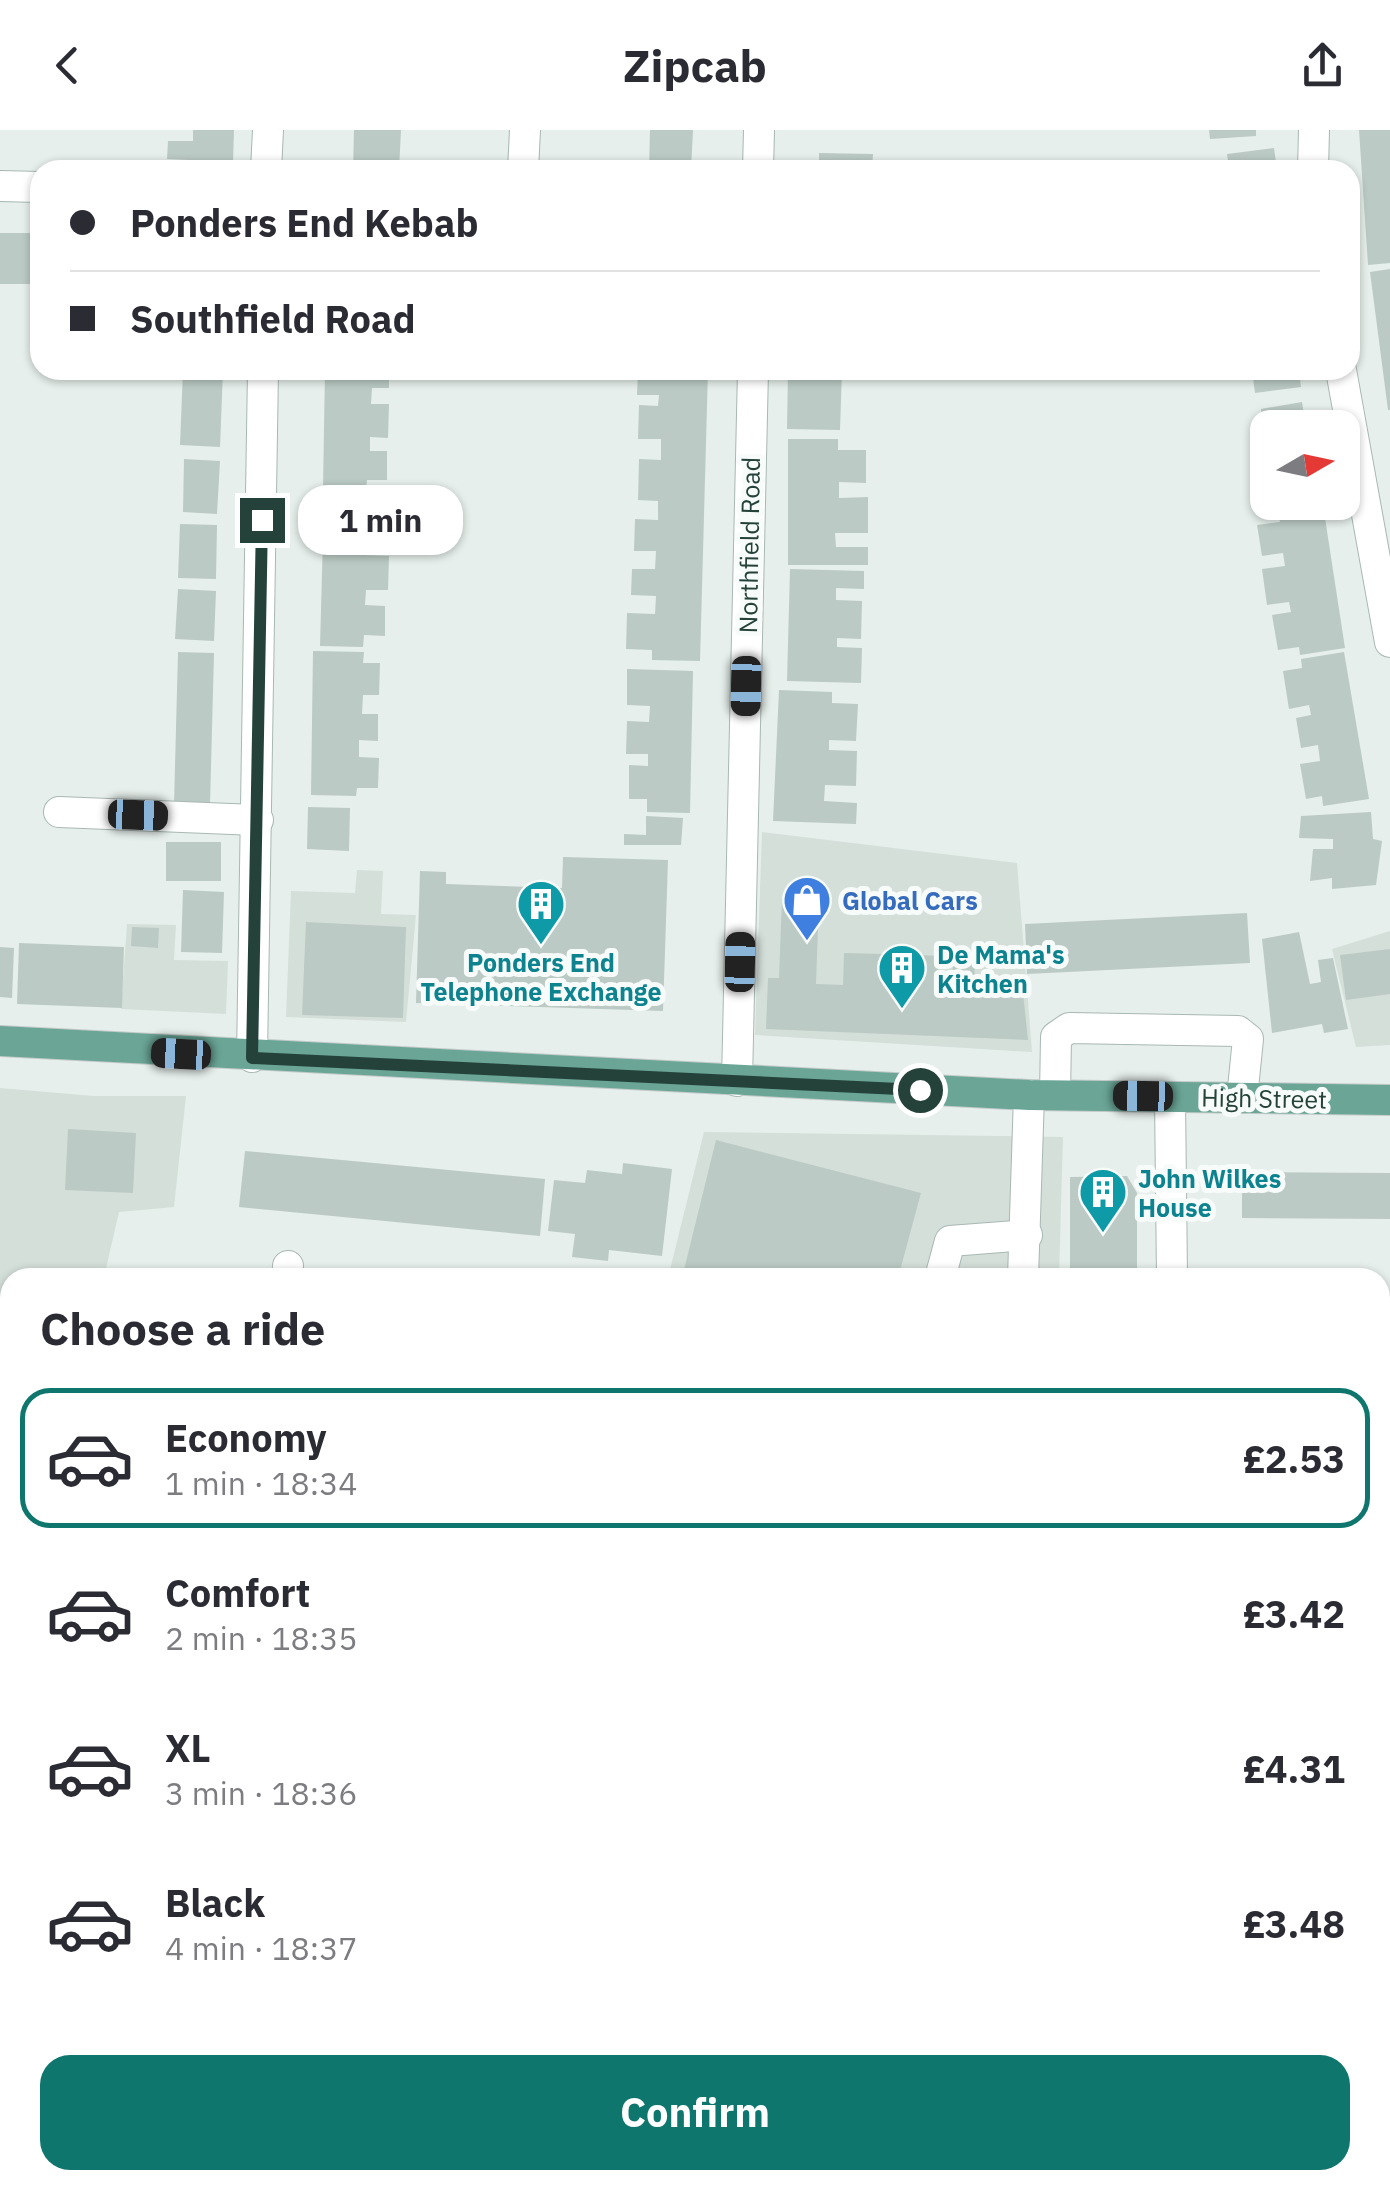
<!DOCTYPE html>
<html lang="en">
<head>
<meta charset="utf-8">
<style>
	body { margin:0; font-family:"IBM Plex Sans",sans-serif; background:#f2f2f3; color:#2b2b33; height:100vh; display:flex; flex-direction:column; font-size:38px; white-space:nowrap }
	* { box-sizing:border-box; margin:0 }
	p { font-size:32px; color:#7c7c81 }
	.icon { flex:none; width:55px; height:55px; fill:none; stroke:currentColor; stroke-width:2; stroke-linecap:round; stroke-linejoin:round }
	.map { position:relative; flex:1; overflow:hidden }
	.details { position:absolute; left:0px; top:1138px; width:1390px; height:922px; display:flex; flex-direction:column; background:#fff; border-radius:30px 30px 0 0; box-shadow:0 2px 8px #0004 }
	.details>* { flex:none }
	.banner { position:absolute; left:30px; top:30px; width:1330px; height:220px; border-radius:30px; box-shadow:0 2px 8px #0004; display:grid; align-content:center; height:220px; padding:0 40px; background:#fff }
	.needle { width:65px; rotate:81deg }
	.tools { position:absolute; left:1250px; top:280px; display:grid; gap:20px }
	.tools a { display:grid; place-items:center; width:110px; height:110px; border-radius:20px; background:#fff; box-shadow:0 2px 8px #0004; font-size:50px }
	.end { position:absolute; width:45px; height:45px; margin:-22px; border:12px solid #24423a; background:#fff; box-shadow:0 0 0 5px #fff }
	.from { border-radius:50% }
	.bubble { position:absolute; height:70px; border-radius:30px; background:#fff; box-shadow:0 2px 8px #0004; font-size:32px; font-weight:700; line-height:70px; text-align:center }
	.car { position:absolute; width:30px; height:60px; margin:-30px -15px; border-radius:12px; box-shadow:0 0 8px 2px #0007; background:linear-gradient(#222 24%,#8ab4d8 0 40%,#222 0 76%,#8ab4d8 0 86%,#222 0) }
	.banner b { display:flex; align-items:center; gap:35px; height:95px; font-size:38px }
	.banner b+b { border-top:2px solid #e1e1e2 }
	.banner i { width:25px; height:25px; background:#2b2b33 }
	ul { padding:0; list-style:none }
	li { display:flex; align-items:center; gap:30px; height:140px; margin:0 20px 15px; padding:0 20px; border:5px solid transparent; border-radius:30px }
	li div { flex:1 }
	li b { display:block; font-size:38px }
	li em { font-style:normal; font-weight:700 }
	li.active { border-color:#0f766e }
	li>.icon { width:90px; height:90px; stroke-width:1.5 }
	h2 { padding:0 40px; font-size:45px; line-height:120px }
	.cta { display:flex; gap:20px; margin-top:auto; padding:20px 40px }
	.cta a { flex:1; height:115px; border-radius:30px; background:#0f766e; color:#fff; font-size:40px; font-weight:700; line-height:115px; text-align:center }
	header { display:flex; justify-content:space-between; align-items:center; height:130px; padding:0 40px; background:#fff; font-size:45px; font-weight:700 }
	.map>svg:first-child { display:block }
	.built { fill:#d4dfda }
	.building { fill:#bbcac4 }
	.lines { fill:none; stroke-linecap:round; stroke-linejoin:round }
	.minor-casing { stroke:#a8b8b2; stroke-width:32 }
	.major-casing { stroke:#c2cac8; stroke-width:32 }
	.minor { stroke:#fff; stroke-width:30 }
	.major { stroke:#6aa596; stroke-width:30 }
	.route { stroke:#24423a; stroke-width:12 }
	.labels { text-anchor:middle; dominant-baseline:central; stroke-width:10; stroke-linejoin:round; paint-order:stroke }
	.street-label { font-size:25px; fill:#24423a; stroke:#f7fbf9 }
	.shop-label { font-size:25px; font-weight:bold; fill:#366cbe; stroke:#f7fbf9; text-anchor:start }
	.culture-label { font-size:25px; font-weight:bold; fill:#0d838f; stroke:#f7fbf9; text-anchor:start }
</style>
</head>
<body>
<header><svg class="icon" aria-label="back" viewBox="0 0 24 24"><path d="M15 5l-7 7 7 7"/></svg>Zipcab<svg class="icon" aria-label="share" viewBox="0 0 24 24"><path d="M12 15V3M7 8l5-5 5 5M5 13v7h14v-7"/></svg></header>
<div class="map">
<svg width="1390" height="2059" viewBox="0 0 1390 2059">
	<rect width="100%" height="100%" fill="#e6efeb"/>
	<g class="built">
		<path d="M762 702 1017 733 1032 922 755 905Z"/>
		<path d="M357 740 383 741 381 784 416 785 406 892 286 887 291 761 355 763Z"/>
		<path d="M127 794 176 795 174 830 228 831 226 884 121 879Z"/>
		<path d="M1390 801V915L1356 917 1332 819Z"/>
		<path d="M0 958 94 966H186L174 1077 119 1082 104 1147 10 1148V1240L0 1238Z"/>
		<path d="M704 1002 1063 1007 1059 1147 668 1148Z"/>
	</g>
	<g class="building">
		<path d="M193 0H234L233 32 167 29 168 11H193Z"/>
		<path d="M354 0H401L399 40H353Z"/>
		<path d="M650 0H693L691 40H649Z"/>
		<path d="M1209 0H1256V6L1210 9Z"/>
		<path d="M1359 0H1390V133L1368 135Z"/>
		<path d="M1274 18 1277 40H1229L1227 24Z"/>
		<path d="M819 23 873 24 872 40H819Z"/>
		<rect x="0" y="103" width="40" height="51"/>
		<path d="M1390 139V280H1388L1370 142Z"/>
		<path d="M183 240H223L220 317 180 315Z"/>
		<path d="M325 240H389V258H372L371 274H389L388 308 370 307V321H387V350H367L366 359 323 358Z"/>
		<path d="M638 240H708L700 531 652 530V520L626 519 627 483 655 484 656 466 631 465 632 439H655L656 421H634L635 389 658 390V371L638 370 639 329 661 330V309H638L639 275 658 276 659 265H637Z"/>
		<path d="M788 240H842L840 300 787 299Z"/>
		<path d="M1252 240H1299L1301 257 1255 263Z"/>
		<path d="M1302 272 1306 298H1268L1265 305 1261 279Z"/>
		<path d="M788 309H838V320H866V353L839 352V368L868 367V403H835L836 417H868V435H788Z"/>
		<path d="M184 329 220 331 217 384 183 382Z"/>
		<path d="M324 370 363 372V382L387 383 385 408H365L364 425 389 426 388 460H366L365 475 385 476V506L364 505 363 517 320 516Z"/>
		<path d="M1323 375 1345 518 1300 525 1299 517 1278 520 1272 485 1291 482 1289 472 1267 475 1262 439 1285 436 1283 423 1262 426 1257 395 1280 392 1278 382Z"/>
		<path d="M180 394 217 395 216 449 178 448Z"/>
		<path d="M790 439 864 441V459L836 458V470L862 471 861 509 837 508V517L862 518 861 553 787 551Z"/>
		<path d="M178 459 216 461 214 511 175 509Z"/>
		<path d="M313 521 364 522 363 533H380L379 565H363L362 584H378V611L359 610V627L379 628 378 658H357L356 666 311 665Z"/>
		<path d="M178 522 214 523 210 675 174 674Z"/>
		<path d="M1344 522 1369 669 1323 676 1322 666 1306 669 1300 634 1320 631 1318 615 1301 618 1296 588 1311 585 1309 575 1289 579 1283 541 1302 538 1301 529Z"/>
		<path d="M627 539 693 541 690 683 647 682V669H629V635L648 636V624H626L627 591 649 592 650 576 627 575Z"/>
		<path d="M779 560 832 562V573L858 574 856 611 829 610V620L857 621 856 656 825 655 824 671 857 673 856 694 773 691Z"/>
		<path d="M308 677 350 678 349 721 307 719Z"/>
		<path d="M1371 682 1373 709 1382 711 1376 755 1332 759V748L1310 751 1313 719H1333V709L1299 708 1301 686Z"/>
		<path d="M646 686 683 688 681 715H624V704L646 705Z"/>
		<rect x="166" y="712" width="55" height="39"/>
		<path d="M563 727 668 730 663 881 416 873 420 741 446 742V754L562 758Z"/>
		<path d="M183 760 224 762 222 823 181 822Z"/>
		<path d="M782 769 819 770 816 854 843 855 844 823 885 824 883 856 889 857H896L898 824 939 826 938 859H952L953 828H975L974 860 1023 863 1028 910 766 899 768 848H779Z"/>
		<path d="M1247 783 1250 833 1027 844 1025 794Z"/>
		<path d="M306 792 406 797 403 888 302 885Z"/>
		<path d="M132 797 159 798 158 818 131 816Z"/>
		<path d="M1299 802 1310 854 1321 852 1318 830 1333 828 1348 899 1324 903 1322 894 1272 903 1262 809Z"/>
		<path d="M19 813 124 817 122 878 17 874Z"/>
		<path d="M0 817 14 818 12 868 0 867Z"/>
		<path d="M1390 819V864L1346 870 1340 825Z"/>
		<path d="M68 999 136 1003 133 1063 65 1060Z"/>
		<path d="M716 1010 921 1063 898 1148H682Z"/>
		<path d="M245 1021 545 1049 540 1106 239 1077Z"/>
		<path d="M623 1033 672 1039 662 1126 609 1120 608 1131 572 1127 575 1104 548 1101 554 1050 585 1053 587 1040 622 1044Z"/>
		<path d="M1242 1042 1390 1043V1089L1242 1088Z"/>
		<path d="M1127 1046 1137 1063V1148H1070V1047Z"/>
		<path d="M0 1296 10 1301 6 1334 0 1331Z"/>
		<path d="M0 1466 10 1467V1543L0 1542Z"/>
		<path d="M0 1560 10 1561V1633L0 1632Z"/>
		<path d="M0 1652 10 1654V1713L0 1712Z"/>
		<path d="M0 1732 10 1734 2 1804H0Z"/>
		<path d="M11 2050H33L76 2059H10Z"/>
		<rect x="579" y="2050" width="43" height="9"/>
		<rect x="732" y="2050" width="44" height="9"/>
		<rect x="1087" y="2050" width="44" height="9"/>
		<rect x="1248" y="2050" width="43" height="9"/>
	</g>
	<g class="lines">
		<g class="minor-casing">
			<g id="minor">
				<path d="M266 40 268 0"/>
				<path d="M523 40 525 0"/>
				<path d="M758 40 759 0"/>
				<path d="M1313 40 1314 0"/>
				<path d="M0 56 40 57"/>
				<path d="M1341 240 1390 512"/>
				<path d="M59 682 258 690"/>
				<path d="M252 927 263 240"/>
				<path d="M737 951 753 240"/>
				<path d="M1055 965 1056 907 1069 898 1238 901 1248 909 1242 968"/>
				<path d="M1170 967 1172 1148"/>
				<path d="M287 1148 288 1136"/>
				<path d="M940 1148 950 1111 1027 1105"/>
				<path d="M1023 1148 1029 965"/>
				<path d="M1380 1885 1390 1884"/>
				<path d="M457 2050 458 2059"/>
				<path d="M673 2050V2059"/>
				<path d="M916 2050 917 2059"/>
				<path d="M1188 2050 1189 2059"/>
				<path d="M234 2059 236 2050"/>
			</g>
		</g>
		<g class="major-casing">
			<path id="major" d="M0 911 1029 965 1390 970"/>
		</g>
		<use href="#minor" class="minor"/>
		<use href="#major" class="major"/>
	</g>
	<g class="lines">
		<path class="route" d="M262 390 252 928 920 960"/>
	</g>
	<defs>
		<g id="shop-pin" transform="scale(2.5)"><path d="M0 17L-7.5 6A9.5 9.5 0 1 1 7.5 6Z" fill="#3f7fe0" stroke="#f7fbf9"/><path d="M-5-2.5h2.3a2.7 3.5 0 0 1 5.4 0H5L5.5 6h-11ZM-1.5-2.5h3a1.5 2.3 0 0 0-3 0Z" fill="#fff"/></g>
		<g id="building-pin" transform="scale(2.5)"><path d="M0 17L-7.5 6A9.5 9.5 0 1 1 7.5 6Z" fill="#0f9aa8" stroke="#f7fbf9"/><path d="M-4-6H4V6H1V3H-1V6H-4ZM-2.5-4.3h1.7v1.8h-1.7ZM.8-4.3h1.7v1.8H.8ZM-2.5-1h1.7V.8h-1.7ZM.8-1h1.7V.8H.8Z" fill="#fff"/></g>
	</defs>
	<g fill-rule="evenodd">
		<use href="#shop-pin" x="807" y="770"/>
		<use href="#building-pin" x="541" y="774"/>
		<use href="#building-pin" x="902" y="838"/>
		<use href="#building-pin" x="1103" y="1062"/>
	</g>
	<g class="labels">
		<g class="street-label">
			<text transform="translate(749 415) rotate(-89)">Northfield Road</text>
			<text transform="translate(1264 968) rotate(1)">High Street</text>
		</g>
		<g class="shop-label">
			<text x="842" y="770">Global Cars</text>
		</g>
		<g class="culture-label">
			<text x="937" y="824">De Mama's<tspan x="937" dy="29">Kitchen</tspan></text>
			<text x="541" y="832" text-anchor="middle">Ponders End<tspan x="541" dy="29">Telephone Exchange</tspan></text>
			<text x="1138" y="1048">John Wilkes<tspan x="1138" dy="29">House</tspan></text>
		</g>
	</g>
</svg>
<div class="tools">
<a><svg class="needle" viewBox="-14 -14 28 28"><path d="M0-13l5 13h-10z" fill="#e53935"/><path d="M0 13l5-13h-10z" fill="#7c7c81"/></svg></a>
</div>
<i class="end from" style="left:920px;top:960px"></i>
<i class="end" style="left:262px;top:390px"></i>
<div class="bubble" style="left:298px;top:355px;width:165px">1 min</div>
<i class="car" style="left:746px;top:556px;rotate:181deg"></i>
<i class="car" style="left:138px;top:685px;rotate:92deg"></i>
<i class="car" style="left:740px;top:832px;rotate:1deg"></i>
<i class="car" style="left:181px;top:924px;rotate:273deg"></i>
<i class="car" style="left:1143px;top:966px;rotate:271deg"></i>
<div class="banner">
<b><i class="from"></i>Ponders End Kebab</b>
<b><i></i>Southfield Road</b>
</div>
<section class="details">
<h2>Choose a ride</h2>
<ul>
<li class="active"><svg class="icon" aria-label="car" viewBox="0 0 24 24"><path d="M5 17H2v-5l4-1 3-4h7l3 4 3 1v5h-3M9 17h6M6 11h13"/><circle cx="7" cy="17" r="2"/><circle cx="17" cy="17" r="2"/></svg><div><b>Economy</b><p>1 min · 18:34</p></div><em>£2.53</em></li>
<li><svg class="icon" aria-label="car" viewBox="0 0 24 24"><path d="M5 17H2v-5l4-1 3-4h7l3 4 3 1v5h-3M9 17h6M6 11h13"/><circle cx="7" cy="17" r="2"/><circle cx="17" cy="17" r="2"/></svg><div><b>Comfort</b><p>2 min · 18:35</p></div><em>£3.42</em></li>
<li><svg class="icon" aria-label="car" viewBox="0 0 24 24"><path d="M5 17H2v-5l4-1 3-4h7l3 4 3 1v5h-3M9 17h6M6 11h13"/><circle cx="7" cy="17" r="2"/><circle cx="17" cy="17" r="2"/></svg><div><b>XL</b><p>3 min · 18:36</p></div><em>£4.31</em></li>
<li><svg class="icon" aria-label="car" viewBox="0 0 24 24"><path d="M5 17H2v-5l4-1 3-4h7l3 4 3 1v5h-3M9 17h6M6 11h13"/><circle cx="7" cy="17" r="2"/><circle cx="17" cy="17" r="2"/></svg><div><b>Black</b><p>4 min · 18:37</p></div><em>£3.48</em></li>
</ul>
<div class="cta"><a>Confirm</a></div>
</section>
</div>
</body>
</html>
